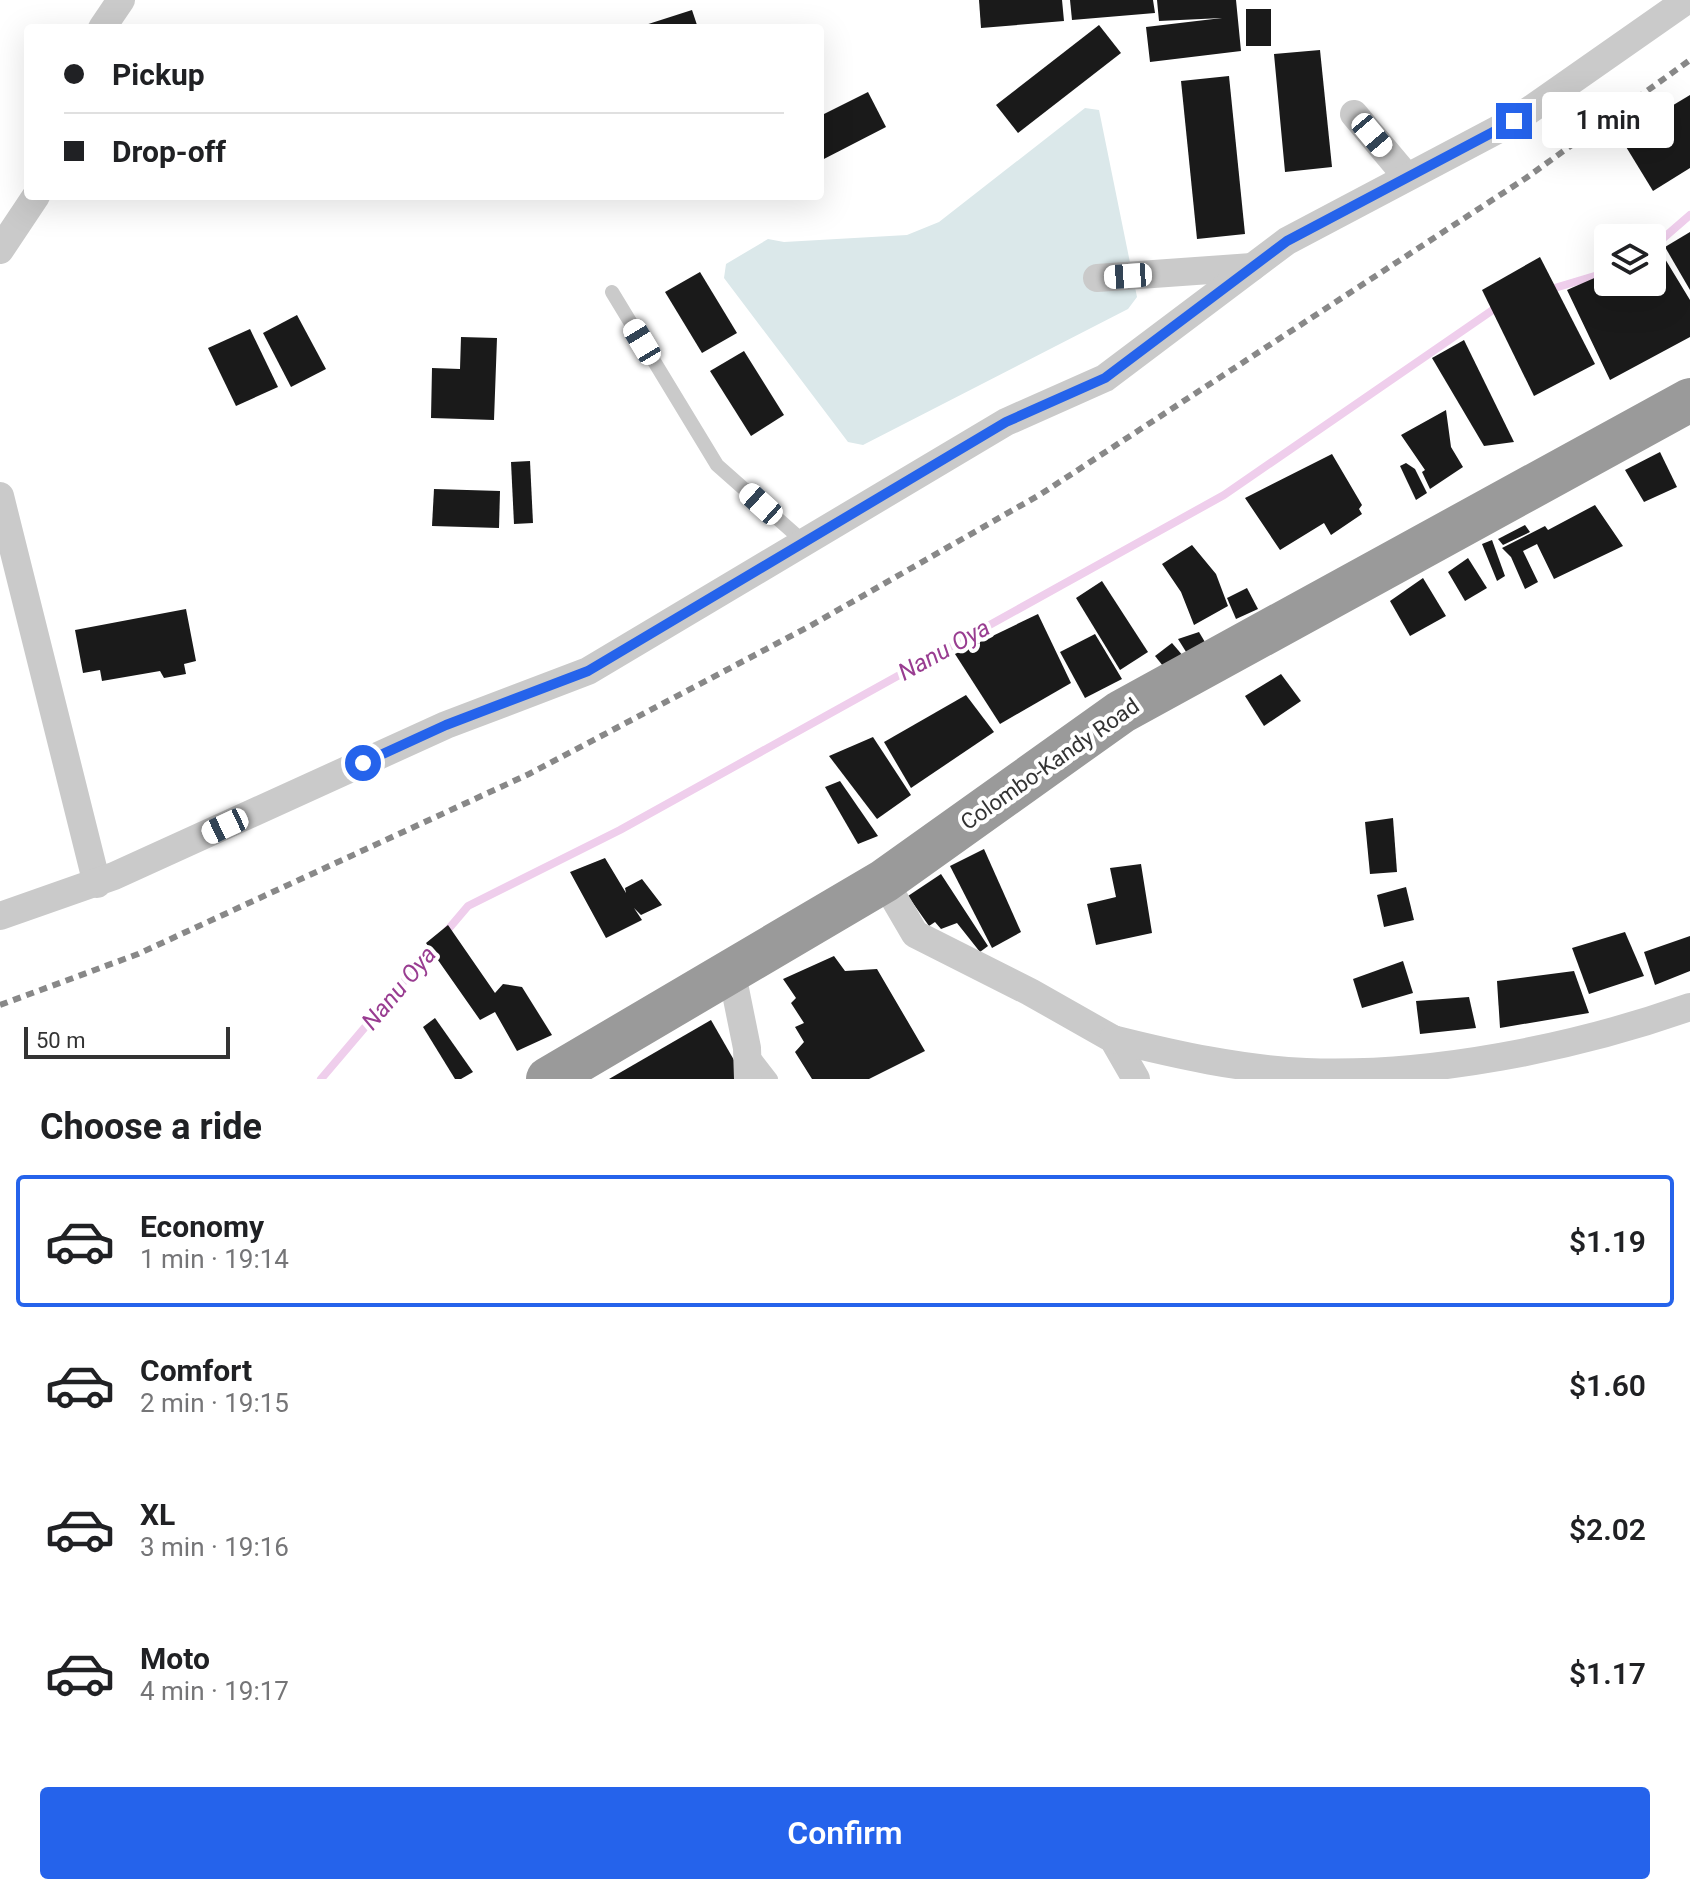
<!DOCTYPE html>
<html lang="en">
<head>
<meta charset="utf-8">
<style>
	body { margin:0; font-family:Roboto,sans-serif; background:#f2f2f2; color:#202124; height:100vh; display:flex; flex-direction:column; font-size:30px; white-space:nowrap }
	* { box-sizing:border-box; margin:0 }
	p { font-size:26px; color:#757577 }
	.icon { flex:none; width:44px; height:44px; fill:none; stroke:currentColor; stroke-width:2; stroke-linecap:round; stroke-linejoin:round }
	.map { position:relative; height:1079px; overflow:hidden }
	.side { display:flex; flex-direction:column; background:#fff; flex:1 }
	.side>* { flex:none }
	.hud { position:absolute; left:24px; top:24px; width:800px; height:176px; border-radius:8px; box-shadow:0 8px 32px #0002; display:grid; align-content:center; height:176px; padding:0 40px; background:#fff }
	.buttons { position:absolute; left:1594px; top:224px; display:grid; gap:16px }
	.buttons a { display:grid; place-items:center; width:72px; height:72px; border-radius:8px; background:#fff; box-shadow:0 8px 32px #0002; font-size:40px }
	.scale { position:absolute; left:24px; bottom:20px; width:206px; box-sizing:border-box; padding-left:8px; border:4px solid #333; border-top:0; font-size:22px; line-height:28px; white-space:nowrap; color:#333; -webkit-text-stroke:6px #fff; paint-order:stroke }
	.end { position:absolute; width:36px; height:36px; margin:-18px; border:10px solid #2563eb; background:#fff; box-shadow:0 0 0 4px #fff }
	.from { border-radius:50% }
	.bubble { position:absolute; height:56px; border-radius:8px; background:#fff; box-shadow:0 8px 32px #0002; font-size:26px; font-weight:600; line-height:56px; text-align:center }
	.car { position:absolute; width:24px; height:48px; margin:-24px -12px; border-radius:10px; box-shadow:0 0 6px 2px #0007; background:linear-gradient(#fff 24%,#345 0 40%,#fff 0 76%,#345 0 86%,#fff 0) }
	.hud b { display:flex; align-items:center; gap:28px; height:76px; font-size:30px }
	.hud b+b { border-top:2px solid #e0e0e0 }
	.hud i { width:20px; height:20px; background:#202124 }
	ul { padding:0; list-style:none }
	li { display:flex; align-items:center; gap:24px; height:132px; margin:0 16px 12px; padding:0 24px; border:4px solid transparent; border-radius:8px }
	li div { flex:1 }
	li b { display:block; font-size:30px }
	li em { font-style:normal; font-weight:600 }
	li.current { border-color:#2563eb }
	li>.icon { width:72px; height:72px; stroke-width:1.5 }
	h2 { padding:0 40px; font-size:36px; line-height:96px }
	.action { display:flex; gap:16px; margin-top:auto; padding:16px 40px }
	.action a { flex:1; height:92px; border-radius:8px; background:#2563eb; color:#fff; font-size:32px; font-weight:600; line-height:92px; text-align:center }
	.map>svg:first-child { display:block }
	.green { fill:#dbe8ea }
	.lines { fill:none; stroke-linecap:round; stroke-linejoin:round }
	.stream { stroke:#efceec; stroke-width:8 }
	.building { fill:#1a1a1a }
	.lane { stroke:#cacaca; stroke-width:14 }
	.street { stroke:#cacaca; stroke-width:28 }
	.highway { stroke:#9a9a9a; stroke-width:44 }
	.rail { stroke:#888; stroke-width:6; stroke-dasharray:8 6; stroke-linecap:butt }
	.route { stroke:#2563eb; stroke-width:10 }
	.labels { text-anchor:middle; dominant-baseline:central; stroke-width:8; stroke-linejoin:round; paint-order:stroke }
	.street-label { font-size:22px; fill:#333; stroke:#fff }
	.water-label { font-size:24px; font-style:italic; fill:#993d91; stroke:#fff }
</style>
</head>
<body>
<div class="map">
<svg width="1690" height="1079" viewBox="0 0 1690 1079">
	<rect width="100%" height="100%" fill="#fff"/>
	<path class="green" d="M1085 108 1099 110 1137 297 1128 309 863 445 848 442 724 278 726 264 768 239 784 242 907 235 939 222Z"/>
	<g class="lines">
		<g class="stream">
			<path d="M1652 248 1690 215"/>
			<path d="M1548 290 1608 272"/>
			<path d="M321 1079 468 906 620 830 1224 495 1500 305"/>
		</g>
	</g>
	<g class="building">
		<path d="M979 0H1062L1064 21 981 28Z"/>
		<path d="M1070 0H1153L1155 13 1072 20Z"/>
		<path d="M1157 0H1236L1241 51 1150 62 1146 27 1222 18 1159 21Z"/>
		<rect x="1246" y="9" width="25" height="37"/>
		<path d="M692 10 698 28H639V27Z"/>
		<path d="M1099 25 1121 53 1018 133 996 105Z"/>
		<path d="M1320 50 1332 167 1285 172 1274 54Z"/>
		<path d="M1229 76 1245 234 1197 239 1181 81Z"/>
		<path d="M868 92 886 127 820 161V116Z"/>
		<path d="M1690 95V168L1653 191 1620 137Z"/>
		<path d="M1690 232V290L1665 247Z"/>
		<path d="M1659 249 1690 300V337L1610 380 1567 290 1608 272V282H1652V252Z"/>
		<path d="M1540 257 1595 364 1534 396 1482 290Z"/>
		<path d="M700 272 737 333 702 353 665 292Z"/>
		<path d="M297 315 326 369 291 387 263 333Z"/>
		<path d="M250 329 278 387 236 406 208 348Z"/>
		<path d="M461 337 497 338 494 420 431 418 432 368 460 369Z"/>
		<path d="M1464 340 1514 442 1484 446 1432 358Z"/>
		<path d="M744 351 784 415 751 436 710 371Z"/>
		<path d="M1446 410 1451 447 1463 467 1430 489 1422 472 1425 470 1401 435Z"/>
		<path d="M1660 452 1677 487 1644 502 1625 470Z"/>
		<path d="M1332 454 1362 505 1359 509 1362 514 1331 535 1324 523 1280 550 1245 498Z"/>
		<path d="M530 461 533 523 514 524 511 462Z"/>
		<path d="M1406 463 1415 469 1427 493 1416 500 1400 466Z"/>
		<path d="M434 489 500 491 499 528 432 526Z"/>
		<path d="M1595 505 1623 546 1554 579 1537 544 1523 551 1538 582 1525 589 1511 557 1502 548 1545 526 1548 530Z"/>
		<path d="M1525 525 1530 532 1503 545 1498 539Z"/>
		<path d="M1492 540 1505 576 1497 581 1482 544Z"/>
		<path d="M1192 545 1216 574 1228 606 1194 625 1181 592 1162 564Z"/>
		<path d="M1468 558 1487 588 1465 601 1448 572Z"/>
		<path d="M1423 578 1446 616 1410 636 1390 601Z"/>
		<path d="M1102 581 1148 652 1120 670 1076 598Z"/>
		<path d="M1247 588 1258 609 1236 619 1227 598Z"/>
		<path d="M186 609 196 661 184 664 186 674 164 678 160 671 102 681 100 670 83 673 75 630Z"/>
		<path d="M1038 614 1071 683 1000 724 955 654Z"/>
		<path d="M1199 632 1212 654 1193 663 1178 639Z"/>
		<path d="M1095 634 1122 679 1085 698 1060 652Z"/>
		<path d="M1172 643 1190 664 1171 676 1155 656Z"/>
		<path d="M1281 674 1301 701 1264 726 1245 696Z"/>
		<path d="M966 695 994 732 911 788 884 742Z"/>
		<path d="M873 737 911 795 877 819 829 756Z"/>
		<path d="M840 781 878 836 858 844 825 787Z"/>
		<path d="M1393 818 1397 872 1370 874 1365 822Z"/>
		<path d="M984 849 1021 932 992 948 950 866Z"/>
		<path d="M605 858 626 893 625 888 642 879 662 905 641 915 634 908 642 920 606 938 570 872Z"/>
		<path d="M1141 864 1152 933 1096 945 1087 904 1116 897 1110 868Z"/>
		<path d="M941 874 988 946 980 952 957 923 941 929 935 922 929 926 908 896Z"/>
		<path d="M1406 887 1414 920 1384 927 1377 895Z"/>
		<path d="M448 925 495 993 503 984 522 987 552 1035 517 1051 495 1012 480 1020 426 943Z"/>
		<path d="M1625 932 1644 976 1589 994 1572 948Z"/>
		<path d="M1690 936V971L1655 985 1644 952Z"/>
		<path d="M834 956 845 971 877 969 925 1051 869 1079H812L795 1052 804 1042 795 1027 804 1023 791 1003 796 998 783 979Z"/>
		<path d="M1403 961 1413 993 1362 1008 1353 979Z"/>
		<path d="M1574 971 1589 1013 1500 1028 1497 981Z"/>
		<path d="M1469 997 1476 1028 1420 1034 1416 1001Z"/>
		<path d="M435 1018 473 1072 461 1079H455L423 1027Z"/>
		<path d="M711 1020 742 1074 734 1079H609Z"/>
	</g>
	<g class="lines">
		<g class="lane">
			<path d="M612 292 717 465 804 542"/>
			<path d="M750 1052 771 1079"/>
		</g>
		<g class="street">
			<path d="M102 28 121 0"/>
			<path d="M1354 114 1407 177"/>
			<path d="M0 250 36 196"/>
			<path d="M1097 278 1252 267"/>
			<path d="M0 496 97 884"/>
			<path d="M884 881 915 934 1030 992 1113 1039 1136 1079"/>
			<path d="M0 916 114 876 446 725 588 671 1006 422 1105 378 1287 241 1514 121 1687 0"/>
			<path d="M731 969 747 1048 748 1079"/>
			<path d="M1113 1039C1177 1055 1240 1069 1306 1072 1429 1077 1574 1048 1690 1007"/>
		</g>
		<path class="highway" d="M548 1079 884 881 1121 712 1690 400"/>
		<path class="rail" d="M0 1005 138 954 529 774 810 626 1041 494 1526 178 1690 60"/>
	</g>
	<g class="lines">
		<path class="route" d="M363 763 446 725 588 671 1006 422 1105 378 1287 241 1514 121"/>
	</g>
	<g class="labels">
		<g class="street-label">
			<text transform="translate(1050 764) rotate(-35)">Colombo-Kandy Road</text>
		</g>
		<g class="water-label">
			<text transform="translate(944 650) rotate(-29)">Nanu Oya</text>
			<text transform="translate(399 988) rotate(-50)">Nanu Oya</text>
		</g>
	</g>
</svg>
<div class="buttons">
<a><svg class="icon" aria-label="layers" viewBox="0 0 24 24"><path d="M12 4l9 5-9 5-9-5zM3 14l9 5 9-5"/></svg></a>
</div>
<div class="scale">50 m</div>
<i class="end from" style="left:363px;top:763px"></i>
<i class="end" style="left:1514px;top:121px"></i>
<div class="bubble" style="left:1542px;top:92px;width:132px">1 min</div>
<i class="car" style="left:1372px;top:135px;rotate:140deg"></i>
<i class="car" style="left:1128px;top:276px;rotate:266deg"></i>
<i class="car" style="left:642px;top:342px;rotate:329deg"></i>
<i class="car" style="left:761px;top:504px;rotate:312deg"></i>
<i class="car" style="left:225px;top:826px;rotate:245deg"></i>
<div class="hud">
<b><i class="from"></i>Pickup</b>
<b><i></i>Drop-off</b>
</div>
</div>
<section class="side">
<h2>Choose a ride</h2>
<ul>
<li class="current"><svg class="icon" aria-label="car" viewBox="0 0 24 24"><path d="M5 17H2v-5l4-1 3-4h7l3 4 3 1v5h-3M9 17h6M6 11h13"/><circle cx="7" cy="17" r="2"/><circle cx="17" cy="17" r="2"/></svg><div><b>Economy</b><p>1 min · 19:14</p></div><em>$1.19</em></li>
<li><svg class="icon" aria-label="car" viewBox="0 0 24 24"><path d="M5 17H2v-5l4-1 3-4h7l3 4 3 1v5h-3M9 17h6M6 11h13"/><circle cx="7" cy="17" r="2"/><circle cx="17" cy="17" r="2"/></svg><div><b>Comfort</b><p>2 min · 19:15</p></div><em>$1.60</em></li>
<li><svg class="icon" aria-label="car" viewBox="0 0 24 24"><path d="M5 17H2v-5l4-1 3-4h7l3 4 3 1v5h-3M9 17h6M6 11h13"/><circle cx="7" cy="17" r="2"/><circle cx="17" cy="17" r="2"/></svg><div><b>XL</b><p>3 min · 19:16</p></div><em>$2.02</em></li>
<li><svg class="icon" aria-label="car" viewBox="0 0 24 24"><path d="M5 17H2v-5l4-1 3-4h7l3 4 3 1v5h-3M9 17h6M6 11h13"/><circle cx="7" cy="17" r="2"/><circle cx="17" cy="17" r="2"/></svg><div><b>Moto</b><p>4 min · 19:17</p></div><em>$1.17</em></li>
</ul>
<div class="action"><a>Confirm</a></div>
</section>
</body>
</html>
